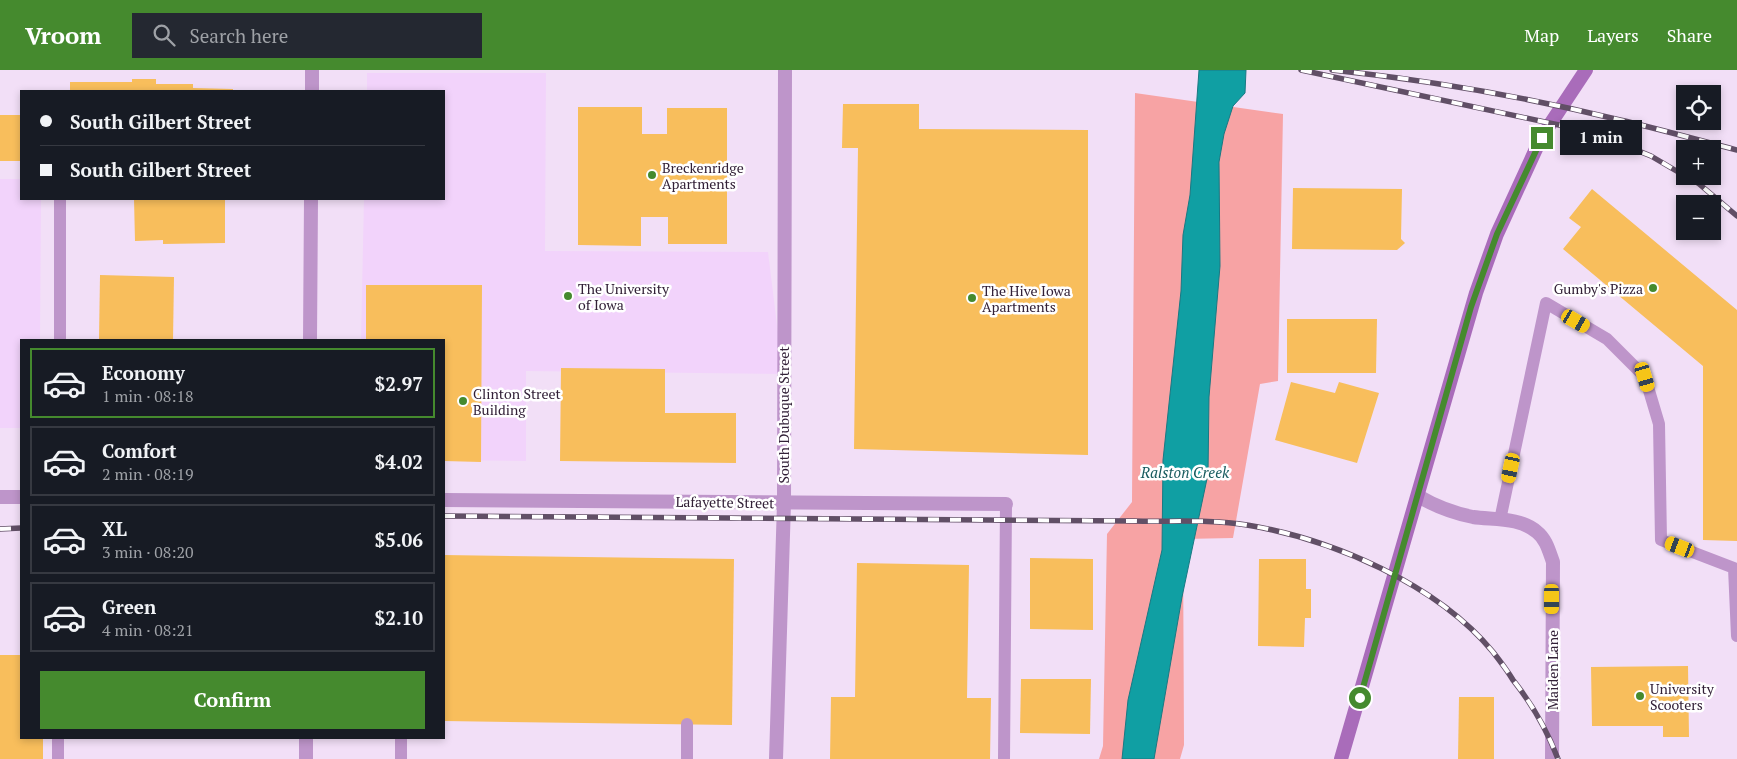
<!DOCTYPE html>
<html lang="en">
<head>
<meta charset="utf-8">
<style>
	body { margin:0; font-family:"PT Serif",serif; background:#242831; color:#f1f3f6; height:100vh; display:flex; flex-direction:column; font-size:19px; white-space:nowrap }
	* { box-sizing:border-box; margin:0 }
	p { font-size:16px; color:#9ea1a6 }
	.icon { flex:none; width:28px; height:28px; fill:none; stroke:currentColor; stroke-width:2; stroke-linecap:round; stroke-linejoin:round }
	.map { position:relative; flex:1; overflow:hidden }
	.side { position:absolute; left:20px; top:269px; width:425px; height:400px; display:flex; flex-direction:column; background:#171b24; border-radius:0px; box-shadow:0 2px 8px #0003 }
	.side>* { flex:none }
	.hud { position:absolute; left:20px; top:20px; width:425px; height:110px; border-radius:0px; box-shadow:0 2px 8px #0003; display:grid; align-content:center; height:110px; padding:0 20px; background:#171b24 }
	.fabs { position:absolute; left:1676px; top:15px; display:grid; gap:10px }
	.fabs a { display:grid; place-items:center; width:45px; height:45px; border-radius:0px; background:#171b24; box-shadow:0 2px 8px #0003; font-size:25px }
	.end { position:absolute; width:22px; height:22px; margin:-11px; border:6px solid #458a2e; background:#fff; box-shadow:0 0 0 2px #fff }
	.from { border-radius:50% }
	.bubble { position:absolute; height:35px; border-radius:0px; background:#171b24; box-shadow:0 2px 8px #0003; font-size:16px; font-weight:800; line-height:35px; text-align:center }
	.car { position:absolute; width:15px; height:30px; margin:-15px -8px; border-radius:6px; box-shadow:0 0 4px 1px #0007; background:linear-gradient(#f5c518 24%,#345 0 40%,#f5c518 0 76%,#345 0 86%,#f5c518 0) }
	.hud b { display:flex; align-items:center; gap:18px; height:48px; font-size:19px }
	.hud b+b { border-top:1px solid #363941 }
	.hud i { width:12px; height:12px; background:#f1f3f6 }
	ul { padding:9px 0 0; list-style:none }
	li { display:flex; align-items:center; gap:15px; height:70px; margin:0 10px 8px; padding:0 10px; border:2px solid #363941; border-radius:0px }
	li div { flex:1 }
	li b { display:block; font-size:19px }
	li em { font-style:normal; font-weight:800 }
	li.on { border-color:#458a2e }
	li>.icon { width:45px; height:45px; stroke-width:1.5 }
	.cta { display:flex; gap:10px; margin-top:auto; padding:10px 20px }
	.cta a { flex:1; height:58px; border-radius:0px; background:#458a2e; color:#fff; font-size:20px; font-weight:800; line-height:58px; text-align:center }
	header { display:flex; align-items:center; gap:30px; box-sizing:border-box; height:70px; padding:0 25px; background:#458a2e; color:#fff }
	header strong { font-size:24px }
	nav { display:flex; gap:28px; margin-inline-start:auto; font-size:18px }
	.search { width:350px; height:45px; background:#242831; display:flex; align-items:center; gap:12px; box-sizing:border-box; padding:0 18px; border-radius:0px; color:#9ea1a6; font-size:19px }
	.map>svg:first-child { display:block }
	.built { fill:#f2d3fb }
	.green { fill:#f7a3a4 }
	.water { fill:#109fa3; stroke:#1a7983 }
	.building { fill:#f8be5c }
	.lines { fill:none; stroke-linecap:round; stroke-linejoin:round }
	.service { stroke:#be95ca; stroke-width:12 }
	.minor { stroke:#be95ca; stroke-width:14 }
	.tertiary { stroke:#be95ca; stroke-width:14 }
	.secondary { stroke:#a96cba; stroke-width:14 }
	.rail-casing { stroke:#614f66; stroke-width:5.5 }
	.rail { stroke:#fff; stroke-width:4; stroke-dasharray:11; stroke-linecap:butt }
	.route { stroke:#458a2e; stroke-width:6 }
	.poi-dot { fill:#458a2e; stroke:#fff; stroke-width:2 }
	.labels { text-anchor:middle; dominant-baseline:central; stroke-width:5; stroke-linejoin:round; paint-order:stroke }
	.poi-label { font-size:14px; fill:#322037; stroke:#fff; text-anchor:start }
	.street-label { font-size:14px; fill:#322037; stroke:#fff }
	.water-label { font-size:15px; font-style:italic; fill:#195c5f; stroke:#fff }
</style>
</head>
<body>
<header>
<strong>Vroom</strong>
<div class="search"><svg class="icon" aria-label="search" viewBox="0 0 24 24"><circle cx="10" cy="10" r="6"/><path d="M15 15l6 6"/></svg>Search here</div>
<nav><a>Map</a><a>Layers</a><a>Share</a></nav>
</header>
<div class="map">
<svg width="1737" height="689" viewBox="0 0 1737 689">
	<rect width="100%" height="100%" fill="#f2dff7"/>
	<g class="built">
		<path d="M367 3H546L545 181 768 182 783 304 526 301V391L444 390V270H361L364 129H444V21H367Z"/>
		<path d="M0 109H21V129H41L40 270H21V358H0Z"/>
	</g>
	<path class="green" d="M1135 23 1283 44 1278 311 1260 314 1233 468 1183 469 1184 675 1180 689H1099L1103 676 1107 464 1132 432Z"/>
	<path class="water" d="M1199 0H1246L1245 23 1233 36 1224 64 1219 92 1220 196 1209 327 1208 404 1182 527 1154 689H1122L1128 630 1162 480 1163 390 1181 221 1183 165 1190 125Z"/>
	<g class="building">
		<path d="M132 9H156V14H193V18L233 19V21H70V12H132Z"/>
		<path d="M843 34H919V59L1088 60V385L854 379 858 78H842Z"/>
		<path d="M578 37H642V64H667V38H727V174H668V147H641V176L578 175Z"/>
		<rect x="0" y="45" width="21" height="46"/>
		<path d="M1293 118 1402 119 1401 169 1405 173 1397 180 1292 179Z"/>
		<path d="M1592 119 1737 240V471L1703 470V296L1563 179 1581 157 1569 148Z"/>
		<path d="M134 129H225V173L163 174V170L135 171Z"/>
		<path d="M100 205 174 207 173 270H99Z"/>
		<path d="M366 215H482L481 392 444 391V270H366Z"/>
		<path d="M1287 249H1377L1376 303H1287Z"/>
		<path d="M561 298 665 299V343H736V393L560 391Z"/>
		<path d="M1291 312 1335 323 1339 312 1379 323 1357 393 1275 370Z"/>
		<path d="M444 485 734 489 732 655 444 651Z"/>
		<path d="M1030 488 1093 489V560L1030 559Z"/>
		<path d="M1259 489H1306V519H1311V548H1305L1304 577 1258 576Z"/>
		<path d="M857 493 969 495 967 628H991L990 689H830L831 627H855Z"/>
		<path d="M0 585H21V668H43V689H0Z"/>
		<path d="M1688 596 1689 667H1663V656H1592L1591 597Z"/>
		<path d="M1021 609H1091L1090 664 1020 663Z"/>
		<path d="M1459 627H1494V689H1458Z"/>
	</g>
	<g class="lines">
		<g class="service">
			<path d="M60 129V270"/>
			<path d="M1500 450 1546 233 1607 269 1645 307 1659 354 1661 470 1734 498 1737 566"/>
			<path d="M687 654V689"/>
			<path d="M58 689V668"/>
			<path d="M401 689V668"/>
			<path d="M1004 689 1006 434"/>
		</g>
		<path class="minor" d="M1418 426C1435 436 1453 443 1473 447 1493 450 1520 447 1537 462 1546 469 1549 481 1553 492L1552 689"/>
		<g class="tertiary">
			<path d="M312 21V0"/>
			<path d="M310 270 311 129"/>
			<path d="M0 427H21"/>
			<path d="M444 430 1006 434"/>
			<path d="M306 689V668"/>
			<path d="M776 689 784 433 785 0"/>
		</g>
		<path class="secondary" d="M1341 689 1476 223 1497 164 1541 68 1586 0"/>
		<g class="rail-casing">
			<g id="rail">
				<path d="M1301 0 1573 58 1609 69 1651 86 1685 106"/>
				<path d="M1332 0C1429 10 1525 27 1620 50 1659 59 1698 70 1737 80"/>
				<path d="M1686 106 1698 113 1737 146"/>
				<path d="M444 446 1134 451C1171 452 1210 449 1247 455 1332 469 1437 514 1493 582 1500 591 1507 600 1513 610 1532 634 1547 660 1558 689"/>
				<path d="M0 459 21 458"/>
			</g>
		</g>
		<use href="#rail" class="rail"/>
	</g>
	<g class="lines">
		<path class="route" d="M1360 628 1471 237 1497 164 1542 68"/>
	</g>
	<g class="poi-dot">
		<circle cx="652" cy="105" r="5"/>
		<circle cx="1653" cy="218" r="5"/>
		<circle cx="568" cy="226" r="5"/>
		<circle cx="972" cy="228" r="5"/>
		<circle cx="463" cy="331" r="5"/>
		<circle cx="1640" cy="626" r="5"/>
	</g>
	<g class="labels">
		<g class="poi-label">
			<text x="662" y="97">Breckenridge<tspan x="662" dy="16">Apartments</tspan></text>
			<text x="578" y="218">The University<tspan x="578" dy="16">of Iowa</tspan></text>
			<text x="1643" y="218" text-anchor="end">Gumby's Pizza</text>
			<text x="982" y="220">The Hive Iowa<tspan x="982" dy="16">Apartments</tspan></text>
			<text x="473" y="323">Clinton Street<tspan x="473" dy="16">Building</tspan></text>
			<text x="1650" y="618">University<tspan x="1650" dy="16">Scooters</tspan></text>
		</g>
		<g class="street-label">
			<text transform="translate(783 345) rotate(-90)">South Dubuque Street</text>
			<text transform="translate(725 432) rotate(1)">Lafayette Street</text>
			<text transform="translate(1552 600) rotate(-90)">Maiden Lane</text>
		</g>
		<g class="water-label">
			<text x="1185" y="402">Ralston Creek</text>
		</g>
	</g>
</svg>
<div class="fabs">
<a><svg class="icon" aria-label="locate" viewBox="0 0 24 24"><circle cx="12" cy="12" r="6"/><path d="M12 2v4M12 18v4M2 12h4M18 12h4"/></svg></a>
<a>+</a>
<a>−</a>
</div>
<i class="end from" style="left:1360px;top:628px"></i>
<i class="end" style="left:1542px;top:68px"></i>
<div class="bubble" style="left:1560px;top:50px;width:82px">1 min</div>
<i class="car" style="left:1576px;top:251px;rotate:120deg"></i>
<i class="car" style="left:1645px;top:307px;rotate:163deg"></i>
<i class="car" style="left:1511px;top:398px;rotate:192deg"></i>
<i class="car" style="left:1680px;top:477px;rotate:291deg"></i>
<i class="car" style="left:1552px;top:529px;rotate:180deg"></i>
<div class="hud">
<b><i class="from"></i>South Gilbert Street</b>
<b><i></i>South Gilbert Street</b>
</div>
<section class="side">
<ul>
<li class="on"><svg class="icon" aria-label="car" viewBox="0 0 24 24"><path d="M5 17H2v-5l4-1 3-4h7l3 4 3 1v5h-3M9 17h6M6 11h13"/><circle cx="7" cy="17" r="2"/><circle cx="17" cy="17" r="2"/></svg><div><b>Economy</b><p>1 min · 08:18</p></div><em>$2.97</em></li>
<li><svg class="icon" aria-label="car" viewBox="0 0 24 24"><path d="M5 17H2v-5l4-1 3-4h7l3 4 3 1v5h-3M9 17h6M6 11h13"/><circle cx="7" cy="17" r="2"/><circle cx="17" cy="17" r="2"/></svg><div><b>Comfort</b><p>2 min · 08:19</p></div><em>$4.02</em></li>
<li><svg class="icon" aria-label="car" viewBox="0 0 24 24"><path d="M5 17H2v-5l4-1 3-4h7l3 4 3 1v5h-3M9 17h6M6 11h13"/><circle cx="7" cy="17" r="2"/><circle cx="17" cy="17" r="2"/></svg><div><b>XL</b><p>3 min · 08:20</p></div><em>$5.06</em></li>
<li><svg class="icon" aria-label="car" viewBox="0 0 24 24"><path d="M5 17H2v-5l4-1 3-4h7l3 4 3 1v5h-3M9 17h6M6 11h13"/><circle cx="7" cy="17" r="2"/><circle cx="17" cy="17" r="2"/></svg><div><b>Green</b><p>4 min · 08:21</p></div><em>$2.10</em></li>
</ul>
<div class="cta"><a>Confirm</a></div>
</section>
</div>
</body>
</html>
